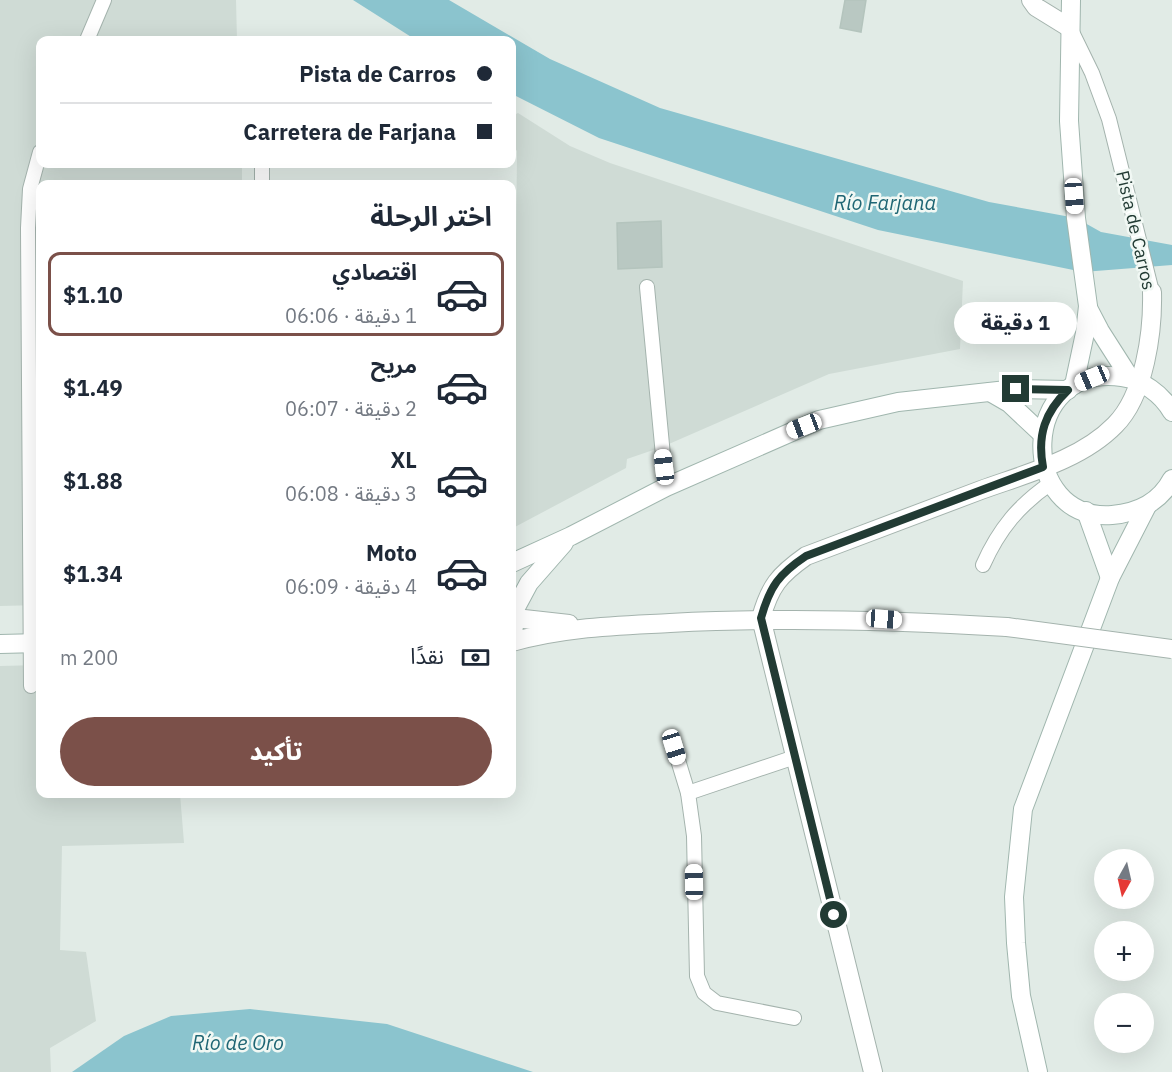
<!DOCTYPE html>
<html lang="ar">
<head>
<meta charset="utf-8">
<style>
	body { margin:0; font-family:"IBM Plex Sans","Noto Sans Arabic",sans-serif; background:#f2f2f3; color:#1f2937; direction:rtl; height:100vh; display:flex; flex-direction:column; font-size:22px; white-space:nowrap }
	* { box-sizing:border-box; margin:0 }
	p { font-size:20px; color:#747a83 }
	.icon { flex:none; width:33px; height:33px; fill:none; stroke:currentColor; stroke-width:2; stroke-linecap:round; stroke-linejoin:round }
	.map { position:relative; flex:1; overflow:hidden; direction:ltr }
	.panel { position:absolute; left:36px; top:180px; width:480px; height:618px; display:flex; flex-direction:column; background:#fff; border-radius:12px; box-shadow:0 6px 24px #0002; direction:rtl }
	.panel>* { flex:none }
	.hud { position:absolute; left:36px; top:36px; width:480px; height:132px; border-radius:12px; box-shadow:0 6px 24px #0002; direction:rtl; display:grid; align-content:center; height:132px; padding:0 24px; background:#fff }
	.needle { width:39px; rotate:188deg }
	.tools { position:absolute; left:1094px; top:849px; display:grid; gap:12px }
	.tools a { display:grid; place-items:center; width:60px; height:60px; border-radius:50%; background:#fff; box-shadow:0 6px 24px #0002; font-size:30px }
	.end { position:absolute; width:27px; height:27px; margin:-14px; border:8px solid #223b34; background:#fff; box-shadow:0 0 0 3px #fff }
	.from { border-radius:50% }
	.bubble { position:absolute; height:42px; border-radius:21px; background:#fff; box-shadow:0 6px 24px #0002; font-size:20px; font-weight:800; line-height:42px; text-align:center; direction:rtl }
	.car { position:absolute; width:18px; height:36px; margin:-18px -9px; border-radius:8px; box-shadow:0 0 4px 2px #0007; background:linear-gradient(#fff 24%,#345 0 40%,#fff 0 76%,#345 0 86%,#fff 0) }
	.hud b { display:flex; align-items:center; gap:21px; height:57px; font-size:22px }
	.hud b+b { border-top:2px solid #e0e1e3 }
	.hud i { width:15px; height:15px; background:#1f2937 }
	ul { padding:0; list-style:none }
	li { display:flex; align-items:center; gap:18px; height:84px; margin:0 12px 9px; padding:0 12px; border:3px solid transparent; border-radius:12px }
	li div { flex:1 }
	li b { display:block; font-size:22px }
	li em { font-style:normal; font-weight:800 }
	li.current { border-color:#7b5049 }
	li>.icon { width:54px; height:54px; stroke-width:1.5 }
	h2 { padding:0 24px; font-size:27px; line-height:72px }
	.pay { display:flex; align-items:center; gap:15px; height:66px; padding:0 24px; font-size:22px }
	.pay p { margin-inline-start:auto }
	.action { display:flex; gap:12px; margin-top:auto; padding:12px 24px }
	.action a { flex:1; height:69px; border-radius:36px; background:#7b5049; color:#fff; font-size:24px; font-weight:800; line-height:69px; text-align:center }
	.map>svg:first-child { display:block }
	.built { fill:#cfdbd5 }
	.water { fill:#8bc4ce }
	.building { fill:#b9c8c2; stroke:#b4c4bd; stroke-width:1.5 }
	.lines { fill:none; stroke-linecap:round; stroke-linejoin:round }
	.service-casing { stroke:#a4b3ad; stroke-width:16 }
	.minor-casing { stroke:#a4b3ad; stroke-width:20 }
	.tertiary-casing { stroke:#a4b3ad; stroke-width:20 }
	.secondary-casing { stroke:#a0b6ae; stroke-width:20 }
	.service { stroke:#fff; stroke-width:14 }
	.minor { stroke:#fff; stroke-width:18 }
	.tertiary { stroke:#fff; stroke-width:18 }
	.secondary { stroke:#fff; stroke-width:18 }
	.tertiary-bridge-casing { stroke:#a4b3ad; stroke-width:20; stroke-linecap:butt }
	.tertiary-bridge { stroke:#fff; stroke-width:18 }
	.route { stroke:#223b34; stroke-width:8 }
	.labels { text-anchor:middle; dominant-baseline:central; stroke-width:5; stroke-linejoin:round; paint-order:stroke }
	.street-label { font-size:18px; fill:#223b34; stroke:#f1f8f4 }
	.water-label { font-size:20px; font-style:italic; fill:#1f6674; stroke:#f1f8f4 }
</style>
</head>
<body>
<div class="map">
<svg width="1172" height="1072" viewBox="0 0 1172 1072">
	<rect width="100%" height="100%" fill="#e1ebe6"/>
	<g class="built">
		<path d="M0 0H236L237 40H40V164H242V184H40V605L0 606Z"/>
		<path d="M518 113 570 146 610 163 963 281 960 349 829 374 662 447 627 459 626 468 513 528 517 151 512 144V116Z"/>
		<path d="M40 665V794H180L184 843 62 846 60 950 86 952 96 1021 50 1048 51 1072H0V666Z"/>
	</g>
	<g class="water">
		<path d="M353 0H449L550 59 660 108 989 202 1076 218 1101 232 1172 245V265L1083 272 878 230 599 138 512 94V40H416Z"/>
		<path d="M250 1009 387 1024 533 1072H72L124 1036 171 1016Z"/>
	</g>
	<g class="building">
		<path d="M845 0H866L861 32 840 28Z"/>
		<path d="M661 221 662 267 618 269 617 223Z"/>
	</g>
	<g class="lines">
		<g class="service-casing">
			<g id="service">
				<path d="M1072 32 1092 73 1109 119 1152 292"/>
				<path d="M87 40 104 0"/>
				<path d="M262 164V184"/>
				<path d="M647 287 666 487"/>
				<path d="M983 565C999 529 1019 505 1051 483"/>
				<path d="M31 686 28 228 30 189 40 152"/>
				<path d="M674 747 688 793 694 836 697 976 704 993 717 1003 794 1018"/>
				<path d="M688 793 795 757"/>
			</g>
		</g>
		<g class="minor-casing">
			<g id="minor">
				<path d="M1031 0 1036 7 1070 28"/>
				<path d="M873 1072 761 618C770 586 779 575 806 556 864 534 922 512 981 490 1025 474 1081 460 1115 425 1145 395 1153 331 1152 292"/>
			</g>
		</g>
		<g class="tertiary-casing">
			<g id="tertiary">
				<path d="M515 618 569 624"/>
				<path d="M512 642C564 627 616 626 670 623 783 617 894 620 1007 627"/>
			</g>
		</g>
		<g class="secondary-casing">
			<g id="secondary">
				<path d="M1071 0 1069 121 1076 218 1088 306 1085 333 1074 385"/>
				<path d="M1088 308 1100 331 1130 378"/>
				<path d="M990 392 1009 403 1041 433"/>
				<path d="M1172 412C1162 394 1142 380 1122 377 1018 362 1017 522 1112 515 1137 513 1160 502 1172 479"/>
				<path d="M1086 511 1110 578"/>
				<path d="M512 563 571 536 666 487 819 420 898 402 1016 389 1068 390"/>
				<path d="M512 607 515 618 512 641"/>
				<path d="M514 611 529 583 564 543"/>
				<path d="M0 644 40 643"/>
				<path d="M1038 1072 1021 996 1016 943 1014 897 1023 809 1110 578 1147 506"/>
			</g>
		</g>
		<use href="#service" class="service"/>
		<use href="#minor" class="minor"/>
		<use href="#tertiary" class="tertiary"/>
		<use href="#secondary" class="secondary"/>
		<g class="tertiary-bridge-casing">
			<path id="tertiary-bridge" d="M1007 627 1172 649"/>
		</g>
		<use href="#tertiary-bridge" class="tertiary-bridge"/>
	</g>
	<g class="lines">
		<path class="route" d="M834 915 761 618C770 586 779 574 806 556L1043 467C1037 435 1045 412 1068 390L1016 389"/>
	</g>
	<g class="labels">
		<g class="street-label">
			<text transform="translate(1136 230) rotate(77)">Pista de Carros</text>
		</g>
		<g class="water-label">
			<text x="885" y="202">Río Farjana</text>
			<text x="238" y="1042">Río de Oro</text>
		</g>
	</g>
</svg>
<div class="tools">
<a><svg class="needle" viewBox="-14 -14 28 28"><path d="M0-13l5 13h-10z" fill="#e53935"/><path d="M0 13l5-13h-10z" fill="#747a83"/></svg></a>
<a>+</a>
<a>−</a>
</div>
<i class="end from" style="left:834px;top:915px"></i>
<i class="end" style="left:1016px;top:389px"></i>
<div class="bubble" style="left:954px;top:302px;width:123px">1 دقيقة</div>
<i class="car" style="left:1074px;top:196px;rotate:176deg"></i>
<i class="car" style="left:1092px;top:378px;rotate:247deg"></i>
<i class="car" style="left:804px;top:426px;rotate:249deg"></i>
<i class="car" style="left:664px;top:467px;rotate:353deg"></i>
<i class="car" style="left:884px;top:619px;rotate:94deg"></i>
<i class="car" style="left:674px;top:747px;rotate:163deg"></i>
<i class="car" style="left:694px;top:882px;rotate:359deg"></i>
<div class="hud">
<b><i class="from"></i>Pista de Carros</b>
<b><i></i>Carretera de Farjana</b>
</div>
<section class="panel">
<h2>اختر الرحلة</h2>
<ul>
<li class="current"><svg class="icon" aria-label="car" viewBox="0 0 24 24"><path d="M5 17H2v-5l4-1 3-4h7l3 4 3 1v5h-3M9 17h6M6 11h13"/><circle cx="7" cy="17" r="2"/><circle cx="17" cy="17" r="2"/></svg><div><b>اقتصادي</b><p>1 دقيقة · 06:06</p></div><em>$1.10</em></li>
<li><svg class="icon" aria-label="car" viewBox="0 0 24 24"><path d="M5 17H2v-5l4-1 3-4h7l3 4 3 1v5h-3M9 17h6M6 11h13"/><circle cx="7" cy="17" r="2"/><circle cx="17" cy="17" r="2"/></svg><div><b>مريح</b><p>2 دقيقة · 06:07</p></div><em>$1.49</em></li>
<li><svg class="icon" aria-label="car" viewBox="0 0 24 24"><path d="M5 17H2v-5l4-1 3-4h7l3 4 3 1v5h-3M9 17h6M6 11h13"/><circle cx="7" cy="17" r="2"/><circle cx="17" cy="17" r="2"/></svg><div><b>XL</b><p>3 دقيقة · 06:08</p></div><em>$1.88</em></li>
<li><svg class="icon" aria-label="car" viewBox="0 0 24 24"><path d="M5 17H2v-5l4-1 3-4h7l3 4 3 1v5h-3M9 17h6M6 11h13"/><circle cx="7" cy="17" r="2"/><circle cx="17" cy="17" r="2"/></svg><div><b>Moto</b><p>4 دقيقة · 06:09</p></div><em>$1.34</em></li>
</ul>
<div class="pay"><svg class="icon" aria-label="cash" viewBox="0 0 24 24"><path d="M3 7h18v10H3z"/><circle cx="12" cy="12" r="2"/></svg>نقدًا<p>200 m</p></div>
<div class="action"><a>تأكيد</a></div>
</section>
</div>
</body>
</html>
